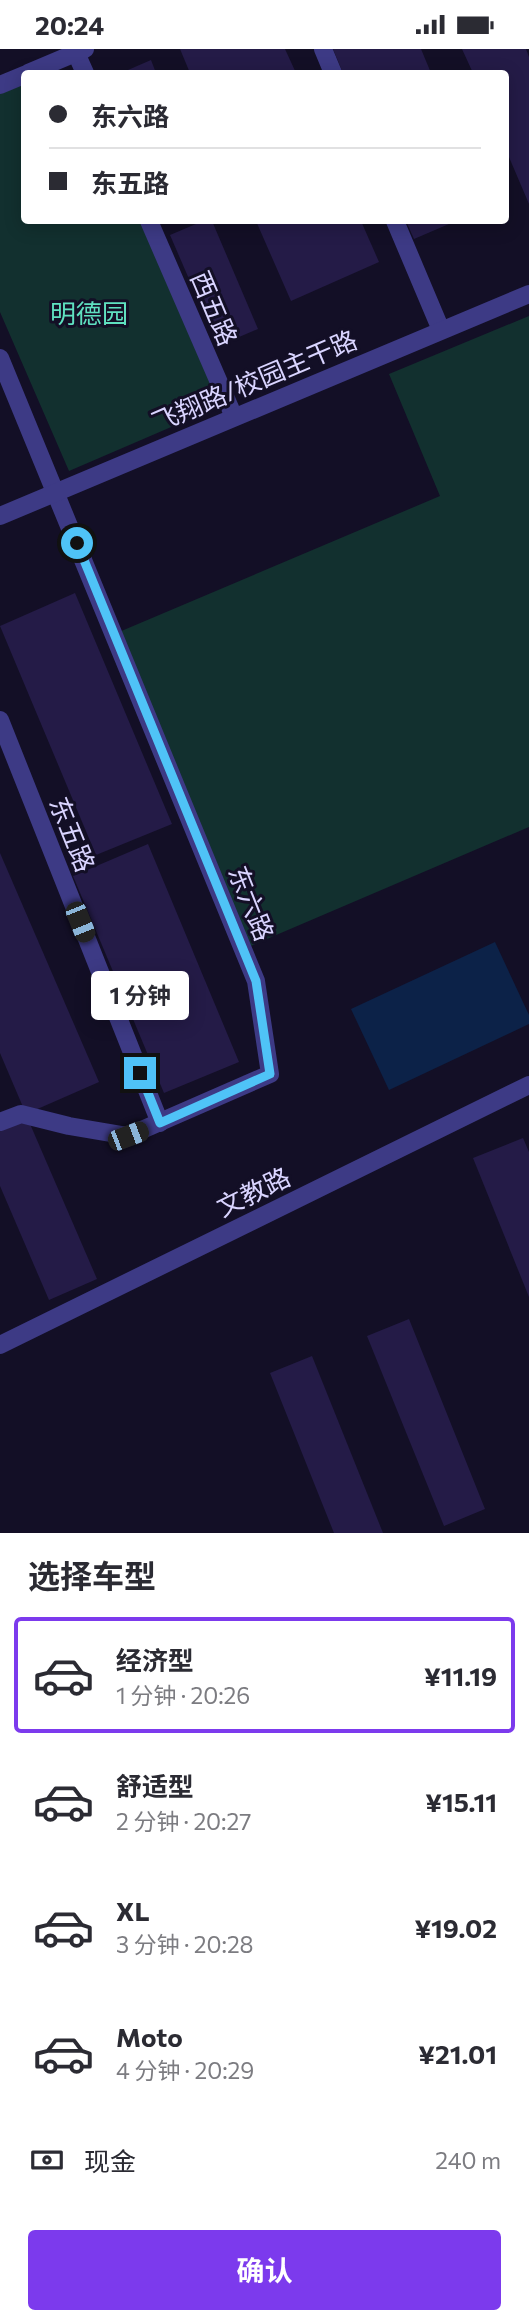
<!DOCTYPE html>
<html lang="zh">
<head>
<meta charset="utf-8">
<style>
	body { margin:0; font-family:Commissioner,"Noto Sans SC",sans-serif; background:#f7f7f7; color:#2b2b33; height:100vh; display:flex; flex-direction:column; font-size:26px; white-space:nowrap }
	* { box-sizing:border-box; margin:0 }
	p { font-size:23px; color:#7c7c81 }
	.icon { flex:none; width:38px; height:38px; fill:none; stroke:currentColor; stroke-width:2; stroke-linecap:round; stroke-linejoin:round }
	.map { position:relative; height:1484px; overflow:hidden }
	.details { display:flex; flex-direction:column; background:#fff; flex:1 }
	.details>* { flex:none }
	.guide { position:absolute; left:21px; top:21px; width:488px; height:154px; border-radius:7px; box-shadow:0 4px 18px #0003; display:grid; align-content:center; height:154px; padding:0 28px; background:#fff }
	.end { position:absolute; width:32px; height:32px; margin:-16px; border:9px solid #4fc3f7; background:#111; box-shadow:0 0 0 4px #111 }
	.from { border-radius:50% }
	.bubble { position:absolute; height:49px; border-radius:7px; background:#fff; box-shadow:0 4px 18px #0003; font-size:23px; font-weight:700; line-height:49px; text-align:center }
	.car { position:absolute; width:21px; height:42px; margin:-21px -10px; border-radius:9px; box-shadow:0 0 5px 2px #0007; background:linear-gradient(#222 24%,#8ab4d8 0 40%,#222 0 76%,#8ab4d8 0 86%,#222 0) }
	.guide b { display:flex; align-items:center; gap:24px; height:66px; font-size:26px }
	.guide b+b { border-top:2px solid #e1e1e2 }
	.guide i { width:18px; height:18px; background:#2b2b33 }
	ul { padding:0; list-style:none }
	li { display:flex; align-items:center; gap:21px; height:116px; margin:0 14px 10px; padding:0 14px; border:4px solid transparent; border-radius:7px }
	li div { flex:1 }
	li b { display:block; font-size:26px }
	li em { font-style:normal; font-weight:700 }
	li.current { border-color:#7c3aed }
	li>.icon { width:63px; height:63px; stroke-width:1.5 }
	h2 { padding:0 28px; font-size:32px; line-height:84px }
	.pay { display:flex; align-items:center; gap:18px; height:77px; padding:0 28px; font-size:26px }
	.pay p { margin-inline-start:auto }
	.cta { display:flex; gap:14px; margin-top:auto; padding:14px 28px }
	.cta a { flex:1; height:80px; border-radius:7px; background:#7c3aed; color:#fff; font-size:28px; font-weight:700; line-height:80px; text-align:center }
	.status { display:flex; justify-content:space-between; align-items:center; height:49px; padding:0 35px; background:#fff; direction:ltr }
	.status svg { height:19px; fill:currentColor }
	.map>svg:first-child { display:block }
	.green { fill:#12302f }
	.water { fill:#0c2248 }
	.building { fill:#241b47 }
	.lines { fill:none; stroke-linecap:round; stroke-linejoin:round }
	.minor { stroke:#3d3a85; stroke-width:18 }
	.route { stroke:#4fc3f7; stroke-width:9 }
	.labels { text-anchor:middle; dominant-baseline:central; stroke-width:6; stroke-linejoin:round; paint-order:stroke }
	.street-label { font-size:26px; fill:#d9d4ff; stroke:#130f26 }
	.park-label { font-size:26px; fill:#5fe0c0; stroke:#130f26 }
</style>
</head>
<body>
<div class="status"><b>20:24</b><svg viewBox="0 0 49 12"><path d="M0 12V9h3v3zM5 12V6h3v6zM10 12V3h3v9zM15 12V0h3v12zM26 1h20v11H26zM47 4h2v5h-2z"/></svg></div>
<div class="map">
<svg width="529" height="1484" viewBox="0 0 529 1484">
	<rect width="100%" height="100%" fill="#130f26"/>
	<g class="green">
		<path d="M24 35V172H140L220 357 69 422 0 263V45Z"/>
		<path d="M529 267V778L246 899 119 583 440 447 389 325Z"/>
	</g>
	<path class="water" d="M495 893 529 966V975L389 1041 351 960Z"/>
	<g class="building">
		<path d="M180 0H285L296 24H190Z"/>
		<path d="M333 0H421L431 24H343Z"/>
		<path d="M462 0H526L529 8V155L506 101V24H473Z"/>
		<path d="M151 11 156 24H121Z"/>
		<path d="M203 172H212L258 280 218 297 170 186Z"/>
		<path d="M256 172H361L379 213 291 252Z"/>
		<path d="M406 172H456L414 190Z"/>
		<path d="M75 544 172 775 96 806 0 577Z"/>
		<path d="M148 795 239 1013 164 1044 73 827Z"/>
		<path d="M0 804 99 1033 26 1065 0 1004Z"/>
		<path d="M27 1068 97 1230 49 1251 0 1137V1080Z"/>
		<path d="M523 1089 529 1103V1248L473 1109Z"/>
		<path d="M409 1270 485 1460 444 1477 367 1287Z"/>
		<path d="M312 1307 383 1484H334L270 1324Z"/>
	</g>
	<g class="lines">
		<g class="minor">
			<path d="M323 0 333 24"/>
			<path d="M76 4 85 24"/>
			<path d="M28 24 85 0"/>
			<path d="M0 36 24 26"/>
			<path d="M149 172 234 368"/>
			<path d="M395 172 441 281"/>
			<path d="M0 309 256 932 270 1025 128 1087 69 1077 21 1065 0 1073"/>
			<path d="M0 467 529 245"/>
			<path d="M0 671 160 1074"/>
			<path d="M0 1296 529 1036"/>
		</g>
	</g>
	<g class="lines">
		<path class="route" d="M77 494 256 932 270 1025 160 1074 140 1024"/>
	</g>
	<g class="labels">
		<g class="street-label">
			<text transform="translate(215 259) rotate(67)">西五路</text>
			<text transform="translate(254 331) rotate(-23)">飞翔路/校园主干路</text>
			<text transform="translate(73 785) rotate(68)">东五路</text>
			<text transform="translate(252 854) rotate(68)">东六路</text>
			<text transform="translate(253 1142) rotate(-26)">文教路</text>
		</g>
		<g class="park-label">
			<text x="89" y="263">明德园</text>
		</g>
	</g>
</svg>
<i class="end from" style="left:77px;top:494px"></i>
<i class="end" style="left:140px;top:1024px"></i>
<div class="bubble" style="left:91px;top:922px;width:98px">1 分钟</div>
<i class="car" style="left:80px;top:873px;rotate:158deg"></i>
<i class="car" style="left:128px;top:1087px;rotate:69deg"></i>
<div class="guide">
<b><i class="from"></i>东六路</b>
<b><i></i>东五路</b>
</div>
</div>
<section class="details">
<h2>选择车型</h2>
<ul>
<li class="current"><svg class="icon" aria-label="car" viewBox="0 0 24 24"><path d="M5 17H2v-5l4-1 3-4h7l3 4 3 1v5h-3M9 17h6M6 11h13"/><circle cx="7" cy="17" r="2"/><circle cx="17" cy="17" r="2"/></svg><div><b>经济型</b><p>1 分钟 · 20:26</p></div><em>¥11.19</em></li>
<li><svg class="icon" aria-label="car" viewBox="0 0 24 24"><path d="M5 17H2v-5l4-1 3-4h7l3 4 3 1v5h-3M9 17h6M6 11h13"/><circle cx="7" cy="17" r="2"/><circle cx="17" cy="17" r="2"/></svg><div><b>舒适型</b><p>2 分钟 · 20:27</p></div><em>¥15.11</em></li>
<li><svg class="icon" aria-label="car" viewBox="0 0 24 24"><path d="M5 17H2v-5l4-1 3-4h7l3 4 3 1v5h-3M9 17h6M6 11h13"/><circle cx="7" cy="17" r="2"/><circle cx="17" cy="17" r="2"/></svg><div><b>XL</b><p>3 分钟 · 20:28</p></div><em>¥19.02</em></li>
<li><svg class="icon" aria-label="car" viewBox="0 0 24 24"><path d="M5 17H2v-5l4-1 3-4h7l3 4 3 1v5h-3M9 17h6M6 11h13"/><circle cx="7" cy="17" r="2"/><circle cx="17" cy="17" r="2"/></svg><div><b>Moto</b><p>4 分钟 · 20:29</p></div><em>¥21.01</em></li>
</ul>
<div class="pay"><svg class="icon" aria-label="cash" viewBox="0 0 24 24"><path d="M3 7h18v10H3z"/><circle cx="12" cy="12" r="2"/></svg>现金<p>240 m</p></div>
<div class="cta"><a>确认</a></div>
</section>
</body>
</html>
